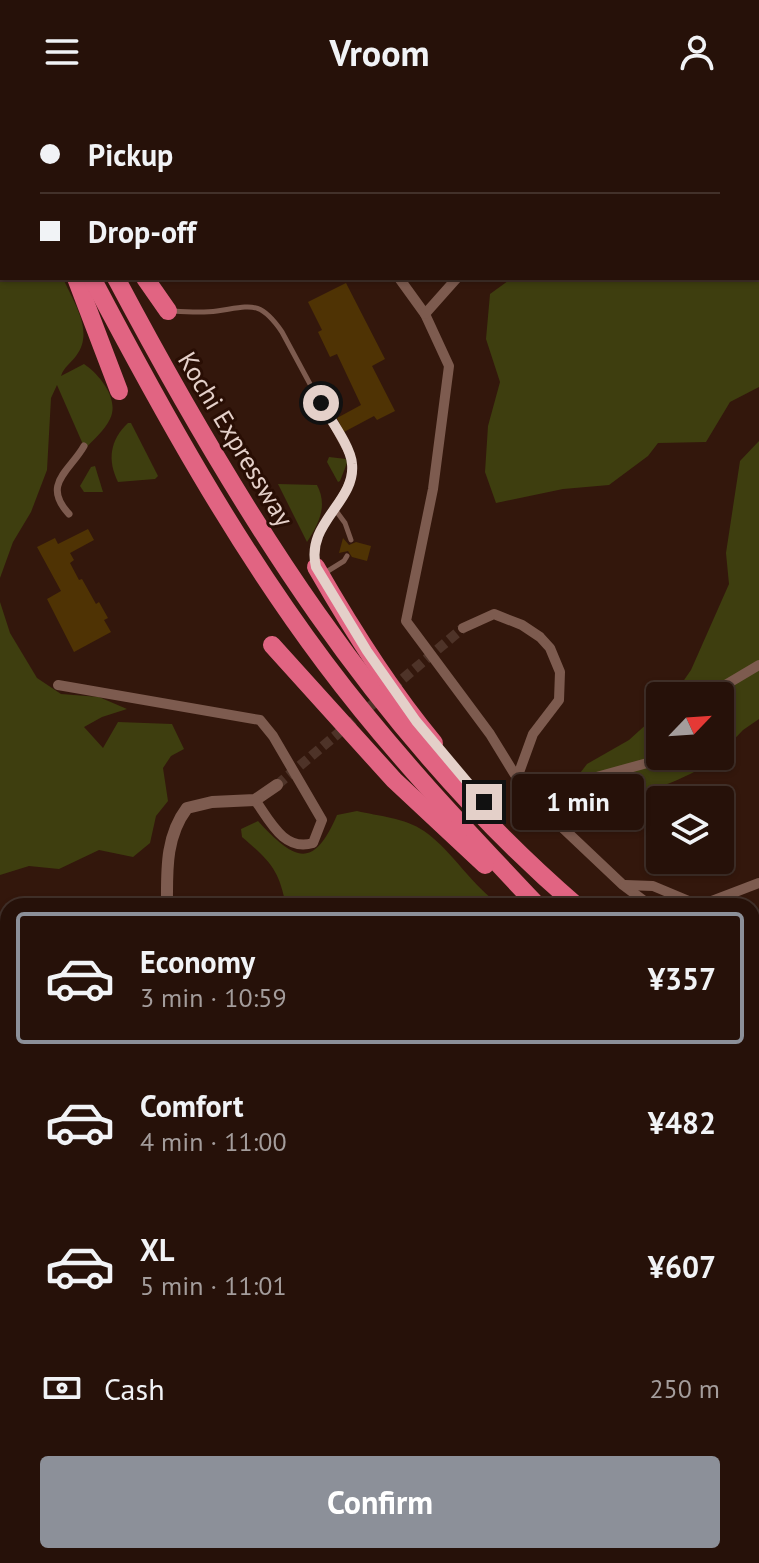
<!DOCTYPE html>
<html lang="en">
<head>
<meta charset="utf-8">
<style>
	body { margin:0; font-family:"PT Sans",sans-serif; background:#321f17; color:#f1f3f6; height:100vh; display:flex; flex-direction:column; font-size:30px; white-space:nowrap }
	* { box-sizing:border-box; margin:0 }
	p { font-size:26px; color:#a49d9c }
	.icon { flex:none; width:44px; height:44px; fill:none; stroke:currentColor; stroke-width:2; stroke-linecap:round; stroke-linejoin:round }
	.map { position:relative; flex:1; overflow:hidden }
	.drawer { position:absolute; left:0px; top:794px; width:760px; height:666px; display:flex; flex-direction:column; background:#261109; border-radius:24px 24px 0 0; box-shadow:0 2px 6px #0004,0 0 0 2px #42312a }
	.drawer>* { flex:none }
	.banner { position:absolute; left:0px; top:0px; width:760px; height:176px; box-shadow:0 2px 6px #0004,0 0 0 2px #42312a; display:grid; align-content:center; height:176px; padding:0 40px; background:#261109 }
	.needle { width:52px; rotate:65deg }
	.tools { position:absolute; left:646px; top:578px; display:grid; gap:16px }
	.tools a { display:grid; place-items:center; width:88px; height:88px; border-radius:8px; background:#261109; box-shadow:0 2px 6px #0004,0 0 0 2px #42312a; font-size:40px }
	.end { position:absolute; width:36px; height:36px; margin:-18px; border:10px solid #e4d0c9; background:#111; box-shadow:0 0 0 4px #111 }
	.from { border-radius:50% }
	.bubble { position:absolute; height:56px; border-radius:8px; background:#261109; box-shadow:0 2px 6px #0004,0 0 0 2px #42312a; font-size:26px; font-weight:700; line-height:56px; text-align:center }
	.banner b { display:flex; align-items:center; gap:28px; height:76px; font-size:30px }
	.banner b+b { border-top:2px solid #42312a }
	.banner i { width:20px; height:20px; background:#f1f3f6 }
	ul { padding:14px 0 0; list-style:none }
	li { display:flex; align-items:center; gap:24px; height:132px; margin:0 16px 12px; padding:0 24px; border:4px solid transparent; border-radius:8px }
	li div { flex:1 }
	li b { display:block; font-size:30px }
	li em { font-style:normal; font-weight:700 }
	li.current { border-color:#8c9099 }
	li>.icon { width:72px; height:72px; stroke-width:1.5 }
	.pay { display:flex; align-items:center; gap:20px; height:88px; padding:0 40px; font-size:30px }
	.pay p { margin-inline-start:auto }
	.cta { display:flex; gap:16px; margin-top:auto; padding:16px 40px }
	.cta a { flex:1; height:92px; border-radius:8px; background:#8c9099; color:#fff; font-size:32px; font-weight:700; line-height:92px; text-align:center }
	header { display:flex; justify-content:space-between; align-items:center; height:104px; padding:0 40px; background:#261109; font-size:36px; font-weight:700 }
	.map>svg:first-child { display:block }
	.green { fill:#3e3e0f }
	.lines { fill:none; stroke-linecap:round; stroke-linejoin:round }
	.stream { stroke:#66265d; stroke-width:4 }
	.building { fill:#4f3304 }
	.minor-tunnel { stroke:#4e3328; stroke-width:10; stroke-dasharray:10 5; stroke-linecap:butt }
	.path { stroke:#7c645a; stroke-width:2; stroke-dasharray:2 6; stroke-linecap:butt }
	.service { stroke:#7d5b4f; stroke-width:5 }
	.pedestrian { stroke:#7d5b4f; stroke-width:7 }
	.minor { stroke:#7d5b4f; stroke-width:10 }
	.tertiary { stroke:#7d5b4f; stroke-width:12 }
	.motorway { stroke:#e16482; stroke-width:18 }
	.route { stroke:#e4d0c9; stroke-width:10 }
	.labels { text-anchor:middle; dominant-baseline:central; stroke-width:6; stroke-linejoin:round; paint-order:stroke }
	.street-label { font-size:26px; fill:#e4d0c9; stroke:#290e04 }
</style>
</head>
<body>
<header><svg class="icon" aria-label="menu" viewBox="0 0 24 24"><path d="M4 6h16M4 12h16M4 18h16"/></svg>Vroom<svg class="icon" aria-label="person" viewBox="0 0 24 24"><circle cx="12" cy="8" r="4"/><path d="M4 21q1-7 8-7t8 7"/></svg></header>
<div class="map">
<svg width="759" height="1459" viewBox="0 0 759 1459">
	<rect width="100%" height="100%" fill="#33170c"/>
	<g class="green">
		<path d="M192 0H598L595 2Z"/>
		<path d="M680 0H759V283L730 298 706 338 658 339 648 352 609 381 563 385 496 399 485 368 488 322 500 278 486 235 490 190 512 174H758V2Z"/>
		<path d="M0 52 2 174H63C73 198 95 227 76 252 71 259 64 263 61 272L84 260C99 270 120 295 110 315 105 326 93 336 85 345L57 281 51 294 47 366 31 408 13 438 0 474Z"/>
		<path d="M128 319H131L158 372 155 375 118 378C107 356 110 336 128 319Z"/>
		<path d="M759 337V615L743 626 720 650V592H673L691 566 729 480 726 449 740 357Z"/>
		<path d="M329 353 346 355 347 359 340 377 338 378 327 358Z"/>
		<path d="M95 362 103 388H84L80 382 91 363Z"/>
		<path d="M278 380 317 381C328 402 319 419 307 438Z"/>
		<path d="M0 498 10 529 37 574 61 590 99 593 127 605 102 613 84 623 103 644 118 618 172 620 184 645 171 652 163 664 168 697 156 712 150 739 133 753 99 746 59 765 29 762 0 771Z"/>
		<path d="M660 608V652H718C703 668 640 694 617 692 604 690 587 681 574 677L587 660 629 636Z"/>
		<path d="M357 707C378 712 405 714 424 727 454 748 471 782 502 802H286C279 765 270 757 242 733L241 725 258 717C294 756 313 767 337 711Z"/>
		<path d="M752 1376H759V1459H656L657 1452H752Z"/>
		<path d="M180 1452H341L342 1459H185Z"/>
	</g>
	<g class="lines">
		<g class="stream">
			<path d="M0 906 8 907"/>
			<path d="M752 1152 759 1155"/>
		</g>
	</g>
	<g class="building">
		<path d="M346 179 385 255 372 262 395 307 377 316 374 312 344 328 337 314 361 301 337 250 330 253 318 228 322 226 308 198Z"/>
		<path d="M88 425 94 436 70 449 74 456 70 459 79 476 82 475 96 500 99 498 108 514 104 516 111 528 74 548 47 495 61 487 37 443 55 434 58 440Z"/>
		<path d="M343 434 349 441 356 438 371 442 367 457 352 453 348 447 339 449Z"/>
	</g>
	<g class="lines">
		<path class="minor-tunnel" d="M277 681 463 524"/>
		<path class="path" d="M303 1459 320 1452"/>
		<g class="service">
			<path d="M173 207C187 208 203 209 217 207 252 202 260 196 282 228L352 358C351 396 306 422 315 461"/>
			<path d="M334 404 345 419 351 436"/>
			<path d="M323 470 344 457 347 452"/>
			<path d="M0 1133 8 1131"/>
		</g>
		<path class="pedestrian" d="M69 410C41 380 70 367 84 342"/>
		<g class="minor">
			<path d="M61 0 62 2"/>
			<path d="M617 2 618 0"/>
			<path d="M399 174 425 210 449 262 433 385 406 517 490 630 517 674 548 710 623 781 651 802"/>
			<path d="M425 210 457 174"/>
			<path d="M463 524 494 510 522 521 540 533 550 544 560 568 559 596 533 630 517 674"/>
			<path d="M58 581 260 616 273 632 322 716 313 739C284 748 270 717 255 696"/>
			<path d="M717 592 727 580 759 561"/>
			<path d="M519 675 553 685 651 658 662 652"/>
			<path d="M625 781 653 782 696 800H704L759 779"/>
			<path d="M0 846 8 848"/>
			<path d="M752 878 759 883"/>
			<path d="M0 947 8 939"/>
			<path d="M752 1055 759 1061"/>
			<path d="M752 1134 759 1136"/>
			<path d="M752 1372 759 1378"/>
			<path d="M0 1441 8 1451"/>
			<path d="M354 1452 356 1459"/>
			<path d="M446 1459 453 1452"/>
		</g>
		<g class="tertiary">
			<path d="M167 802C167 768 165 733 187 704L212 698 255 696 277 681"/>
			<path d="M0 919H8"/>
		</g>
		<g class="motorway">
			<path d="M37 0 38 2"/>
			<path d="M0 8 2 12"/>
			<path d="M76 174 119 287"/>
			<path d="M92 174C162 307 235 439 325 559 390 646 464 724 538 802"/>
			<path d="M116 174C238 404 377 630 577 802"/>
			<path d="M145 174 168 207"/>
			<path d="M316 463C351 524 389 585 434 639"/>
			<path d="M272 541 394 676 485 761"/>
			<path d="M752 938 759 943"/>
			<path d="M752 989 759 994"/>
		</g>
	</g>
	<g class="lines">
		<path class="route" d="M321 299C330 315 351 343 352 360 356 398 305 419 316 463L367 547 416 617 484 698"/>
	</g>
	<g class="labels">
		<g class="street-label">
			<text transform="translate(236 335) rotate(59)">Kochi Expressway</text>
		</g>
	</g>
</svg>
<div class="tools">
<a><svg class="needle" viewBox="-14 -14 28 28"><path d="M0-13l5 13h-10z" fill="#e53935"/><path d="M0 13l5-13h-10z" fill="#a49d9c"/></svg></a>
<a><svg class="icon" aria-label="layers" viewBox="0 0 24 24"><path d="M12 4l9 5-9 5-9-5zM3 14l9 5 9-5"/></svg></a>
</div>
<i class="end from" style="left:321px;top:299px"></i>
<i class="end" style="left:484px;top:698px"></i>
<div class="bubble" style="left:512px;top:670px;width:132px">1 min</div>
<div class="banner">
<b><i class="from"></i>Pickup</b>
<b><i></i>Drop-off</b>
</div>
<section class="drawer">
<ul>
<li class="current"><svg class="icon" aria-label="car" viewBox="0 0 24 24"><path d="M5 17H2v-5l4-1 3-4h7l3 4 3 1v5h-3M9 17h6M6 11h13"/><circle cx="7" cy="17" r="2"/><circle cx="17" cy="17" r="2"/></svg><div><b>Economy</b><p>3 min · 10:59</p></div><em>¥357</em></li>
<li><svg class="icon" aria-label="car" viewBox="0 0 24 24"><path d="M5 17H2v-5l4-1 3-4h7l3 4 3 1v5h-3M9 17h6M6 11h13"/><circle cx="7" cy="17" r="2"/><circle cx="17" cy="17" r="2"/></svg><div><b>Comfort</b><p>4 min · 11:00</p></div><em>¥482</em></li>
<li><svg class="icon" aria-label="car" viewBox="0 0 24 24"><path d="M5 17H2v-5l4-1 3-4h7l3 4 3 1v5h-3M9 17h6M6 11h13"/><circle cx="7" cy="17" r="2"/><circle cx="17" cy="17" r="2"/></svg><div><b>XL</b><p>5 min · 11:01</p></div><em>¥607</em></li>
</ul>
<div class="pay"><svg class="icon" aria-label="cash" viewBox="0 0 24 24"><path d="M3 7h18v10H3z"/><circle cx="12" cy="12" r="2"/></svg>Cash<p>250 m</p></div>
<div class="cta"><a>Confirm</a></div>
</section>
</div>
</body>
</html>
